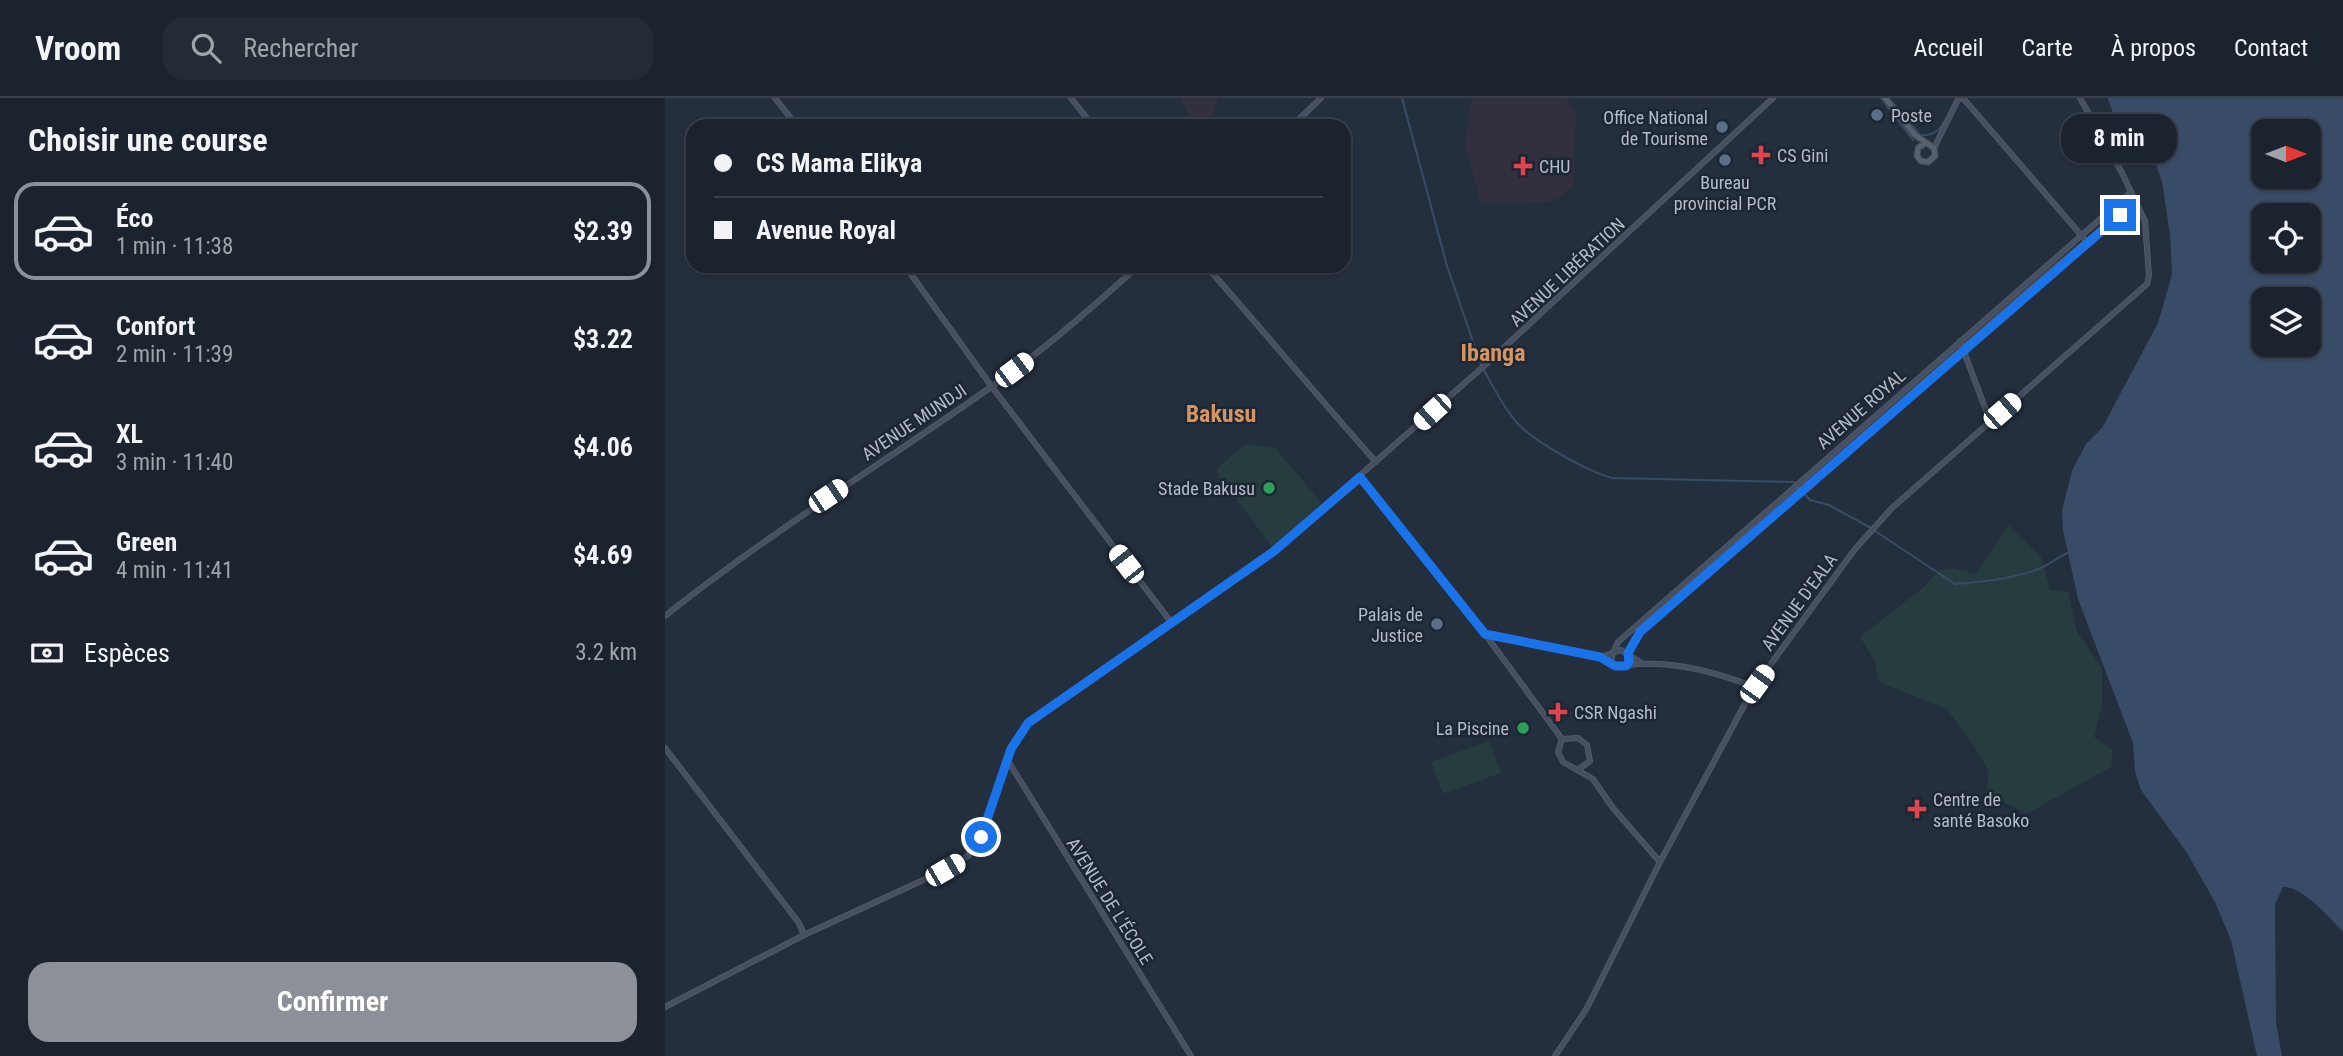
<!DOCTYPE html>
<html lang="fr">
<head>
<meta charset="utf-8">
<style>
	body { margin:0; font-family:"Roboto Condensed",sans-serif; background:#242b36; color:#f1f3f6; height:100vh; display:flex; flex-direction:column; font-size:26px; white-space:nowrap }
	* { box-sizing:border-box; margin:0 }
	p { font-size:23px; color:#a0a4aa }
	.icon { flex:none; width:38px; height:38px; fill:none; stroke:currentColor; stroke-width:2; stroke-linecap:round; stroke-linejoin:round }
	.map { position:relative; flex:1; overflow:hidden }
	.side { display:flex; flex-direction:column; background:#1b232e; width:665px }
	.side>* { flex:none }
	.banner { position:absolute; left:21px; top:21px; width:665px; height:154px; border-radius:21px; box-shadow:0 2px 5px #0004,0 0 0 2px #39404a; display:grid; align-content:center; height:154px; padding:0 28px; background:#1b232e }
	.needle { width:46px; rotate:90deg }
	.tools { position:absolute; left:1586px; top:21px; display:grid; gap:14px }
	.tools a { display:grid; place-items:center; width:70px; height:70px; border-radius:14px; background:#1b232e; box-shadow:0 2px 5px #0004,0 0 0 2px #39404a; font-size:35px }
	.end { position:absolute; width:32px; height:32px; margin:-16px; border:9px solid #1a73e8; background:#fff; box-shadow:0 0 0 4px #fff }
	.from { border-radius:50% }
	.bubble { position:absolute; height:49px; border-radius:21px; background:#1b232e; box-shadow:0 2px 5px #0004,0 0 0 2px #39404a; font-size:23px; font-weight:700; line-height:49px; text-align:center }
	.car { position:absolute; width:21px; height:42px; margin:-21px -10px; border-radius:9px; box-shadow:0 0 5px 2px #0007; background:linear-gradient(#fff 24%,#345 0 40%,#fff 0 76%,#345 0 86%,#fff 0) }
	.banner b { display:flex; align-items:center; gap:24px; height:66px; font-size:26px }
	.banner b+b { border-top:2px solid #39404a }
	.banner i { width:18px; height:18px; background:#f1f3f6 }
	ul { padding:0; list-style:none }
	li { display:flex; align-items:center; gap:21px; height:98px; margin:0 14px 10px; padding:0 14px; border:4px solid transparent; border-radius:21px }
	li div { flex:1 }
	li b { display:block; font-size:26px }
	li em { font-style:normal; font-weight:700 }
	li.selected { border-color:#8c9099 }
	li>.icon { width:63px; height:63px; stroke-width:1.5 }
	h2 { padding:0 28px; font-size:32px; line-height:84px }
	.pay { display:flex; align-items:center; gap:18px; height:77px; padding:0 28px; font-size:26px }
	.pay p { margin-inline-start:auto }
	.primary-button { display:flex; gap:14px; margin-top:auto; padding:14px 28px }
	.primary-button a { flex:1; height:80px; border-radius:21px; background:#8c9099; color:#fff; font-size:28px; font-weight:700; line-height:80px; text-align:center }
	header { display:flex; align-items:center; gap:42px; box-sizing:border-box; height:98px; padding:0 35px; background:#1b232e; border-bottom:2px solid #39404a }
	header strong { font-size:33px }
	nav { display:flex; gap:38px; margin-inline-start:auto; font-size:24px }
	.search { width:490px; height:63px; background:#242b36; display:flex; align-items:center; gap:18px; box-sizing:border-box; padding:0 24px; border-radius:21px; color:#a0a4aa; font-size:26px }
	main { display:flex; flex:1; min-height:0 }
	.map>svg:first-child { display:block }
	.medical { fill:#32303f }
	.green { fill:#263c3f }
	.water { fill:#394c67; fill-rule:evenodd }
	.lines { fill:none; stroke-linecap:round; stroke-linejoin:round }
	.stream { stroke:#394c67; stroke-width:2 }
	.secondary-casing { stroke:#565f6c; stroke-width:6 }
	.primary-casing { stroke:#414a57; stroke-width:7 }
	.secondary { stroke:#465061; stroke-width:4.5 }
	.primary { stroke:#56606e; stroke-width:5 }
	.route { stroke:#1a73e8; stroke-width:9 }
	.service-dot { fill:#5c6f8a; stroke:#1d2633; stroke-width:2.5 }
	.health-dot { fill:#e0444e; stroke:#1d2633; stroke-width:2.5 }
	.leisure-dot { fill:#2e9e5b; stroke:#1d2633; stroke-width:2.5 }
	.labels { text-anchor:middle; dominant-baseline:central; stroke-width:5; stroke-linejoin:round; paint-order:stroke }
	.poi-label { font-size:18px; fill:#b4bcc9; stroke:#1d2633; text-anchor:start }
	.street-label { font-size:18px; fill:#b4bcc9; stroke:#1d2633 }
	.district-label { font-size:24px; font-weight:bold; fill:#d59563; stroke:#1d2633 }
</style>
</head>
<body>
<header>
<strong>Vroom</strong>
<div class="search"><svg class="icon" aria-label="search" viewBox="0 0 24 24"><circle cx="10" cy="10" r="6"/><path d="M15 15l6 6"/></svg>Rechercher</div>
<nav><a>Accueil</a><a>Carte</a><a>À propos</a><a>Contact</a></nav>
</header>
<main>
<section class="side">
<h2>Choisir une course</h2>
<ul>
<li class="selected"><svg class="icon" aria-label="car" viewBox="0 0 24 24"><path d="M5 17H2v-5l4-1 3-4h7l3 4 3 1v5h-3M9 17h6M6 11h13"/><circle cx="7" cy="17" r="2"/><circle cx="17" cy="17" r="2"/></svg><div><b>Éco</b><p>1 min · 11:38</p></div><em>$2.39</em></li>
<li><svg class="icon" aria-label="car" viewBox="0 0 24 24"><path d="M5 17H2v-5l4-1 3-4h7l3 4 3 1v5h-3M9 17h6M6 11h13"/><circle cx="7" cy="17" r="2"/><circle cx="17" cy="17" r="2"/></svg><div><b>Confort</b><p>2 min · 11:39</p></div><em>$3.22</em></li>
<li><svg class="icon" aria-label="car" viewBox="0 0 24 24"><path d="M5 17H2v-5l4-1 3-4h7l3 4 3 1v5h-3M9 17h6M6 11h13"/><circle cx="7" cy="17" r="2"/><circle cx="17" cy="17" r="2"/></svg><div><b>XL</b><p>3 min · 11:40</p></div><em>$4.06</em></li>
<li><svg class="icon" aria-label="car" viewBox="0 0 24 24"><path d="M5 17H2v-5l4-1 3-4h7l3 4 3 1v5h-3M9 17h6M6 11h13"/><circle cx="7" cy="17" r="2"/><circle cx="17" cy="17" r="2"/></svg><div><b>Green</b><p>4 min · 11:41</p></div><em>$4.69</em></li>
</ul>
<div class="pay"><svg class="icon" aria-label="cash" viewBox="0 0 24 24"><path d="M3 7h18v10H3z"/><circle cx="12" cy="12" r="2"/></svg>Espèces<p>3.2 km</p></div>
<div class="primary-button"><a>Confirmer</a></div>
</section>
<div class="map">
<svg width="1678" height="958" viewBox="0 0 1678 958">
	<rect width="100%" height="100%" fill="#242f3e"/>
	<g class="medical">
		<path d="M515 0H553L545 28 530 27Z"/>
		<path d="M808 0H900L911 14 908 88 894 100 880 105 816 106 801 48 804 9Z"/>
	</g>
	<g class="green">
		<path d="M581 346 610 350 657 405 608 450 552 375V370Z"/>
		<path d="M1343 427 1376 459 1385 492 1403 494 1412 534 1437 570V607L1429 639 1448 652 1446 669 1361 716 1321 694 1324 674 1311 651 1282 611 1214 584 1209 562 1195 539 1260 488 1274 472 1288 470 1311 476Z"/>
		<path d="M824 643 836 675 778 696 766 664Z"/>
	</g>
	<path class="water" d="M1443 0H1678V834C1665 820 1637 788 1618 789L1610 806 1611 924 1617 958H1592L1566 842 1550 804 1522 755 1476 692 1470 674 1468 645 1413 501 1398 432 1397 412 1407 373 1421 346 1437 330 1493 225 1507 177 1505 137 1497 83 1491 67 1463 48 1455 38ZM1598 33H1643V79H1598ZM1598 117H1643V163H1598ZM1598 201H1643V247H1598Z"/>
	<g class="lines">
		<g class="stream">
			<path d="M737 0 782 168 816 267"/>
			<path d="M1216 0 1248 42"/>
			<path d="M1226 3 1255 37C1277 40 1283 17 1291 0"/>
			<path d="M819 272C827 288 843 316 855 328 874 346 922 373 947 380L1129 384 1145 402 1164 407 1206 430"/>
			<path d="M1210 433 1290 486C1317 484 1347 481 1373 471 1382 468 1392 460 1402 455"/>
		</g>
		<g class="secondary-casing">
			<g id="secondary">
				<path d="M110 0 132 28"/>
				<path d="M406 0 428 28"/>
				<path d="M1298 0 1422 144"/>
				<path d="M627 28 656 0"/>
				<path d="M1269 50 1294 0"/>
				<path d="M240 168 327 289 506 524"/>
				<path d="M541 168C598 232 653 299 711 364"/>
				<path d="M1295 243 1325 323"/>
				<path d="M695 379 820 536 897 641"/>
				<path d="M0 518C104 435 217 366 326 289 378 253 426 211 473 168"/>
				<path d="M821 536 935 559 946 564"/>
				<path d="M949 553 953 544 1466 94"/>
				<path d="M948 554 946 564 952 569 963 567 964 557"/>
				<path d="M963 555 975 534 1386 173 1471 103"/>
				<path d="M936 559 956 552 975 564"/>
				<path d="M963 567C1004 562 1051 574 1089 589"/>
				<path d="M0 650 134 825 139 837"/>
				<path d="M343 663 526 958"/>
				<path d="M914 671 925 663 922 647 913 640 897 641 893 654 898 664 928 681 948 710 995 764"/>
				<path d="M0 909 139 837 280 772 303 758 321 729 347 651 363 625 608 454 819 268 1108 0"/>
				<path d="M890 958 922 910 995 764 1089 589 1190 451 1227 410 1482 186 1484 178 1480 123 1456 73 1415 0"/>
			</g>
		</g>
		<g class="primary-casing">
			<path id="primary" d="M1220 0 1250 37 1269 50 1270 58 1263 64 1256 63 1252 58 1253 50 1259 46"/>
		</g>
		<use href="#secondary" class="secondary"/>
		<use href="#primary" class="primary"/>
	</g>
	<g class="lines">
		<path class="route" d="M316 739 346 651 363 625 608 454 695 379 820 536 935 559 950 568H961L964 564 963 555 975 534 1455 117"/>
	</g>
	<g class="service-dot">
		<circle cx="1212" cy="17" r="7"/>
		<circle cx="1057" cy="29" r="7"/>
		<circle cx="1060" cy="62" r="7"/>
		<circle cx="772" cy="526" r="7"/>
	</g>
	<g class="health-dot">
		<path d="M1092.5 46.5h7v7h7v7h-7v7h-7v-7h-7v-7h7z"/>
		<path d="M854.5 57.5h7v7h7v7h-7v7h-7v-7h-7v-7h7z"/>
		<path d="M889.5 603.5h7v7h7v7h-7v7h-7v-7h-7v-7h7z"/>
		<path d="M1248.5 700.5h7v7h7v7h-7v7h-7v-7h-7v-7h7z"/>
	</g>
	<g class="leisure-dot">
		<circle cx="604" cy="390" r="7"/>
		<circle cx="858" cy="630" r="7"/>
	</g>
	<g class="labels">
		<g class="poi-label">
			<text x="1226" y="17">Poste</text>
			<text x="1043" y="19" text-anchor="end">Office National<tspan x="1043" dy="21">de Tourisme</tspan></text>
			<text x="1112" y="57">CS Gini</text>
			<text x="874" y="68">CHU</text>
			<text x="1060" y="84" text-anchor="middle">Bureau<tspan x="1060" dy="21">provincial PCR</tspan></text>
			<text x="590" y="390" text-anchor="end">Stade Bakusu</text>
			<text x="758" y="516" text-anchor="end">Palais de<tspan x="758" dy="21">Justice</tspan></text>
			<text x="909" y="614">CSR Ngashi</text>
			<text x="844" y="630" text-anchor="end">La Piscine</text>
			<text x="1268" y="701">Centre de<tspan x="1268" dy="21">santé Basoko</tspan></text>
		</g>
		<g class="street-label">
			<text transform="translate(902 174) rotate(-43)">AVENUE LIBÉRATION</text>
			<text transform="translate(1196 311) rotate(-41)">AVENUE ROYAL</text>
			<text transform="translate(249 324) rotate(-34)">AVENUE MUNDJI</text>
			<text transform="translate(1134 504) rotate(-54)">AVENUE D'EALA</text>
			<text transform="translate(445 803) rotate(58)">AVENUE DE L'ÉCOLE</text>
		</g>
		<g class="district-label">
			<text x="828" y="255">Ibanga</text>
			<text x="556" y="316">Bakusu</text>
		</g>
	</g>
</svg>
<div class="tools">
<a><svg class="needle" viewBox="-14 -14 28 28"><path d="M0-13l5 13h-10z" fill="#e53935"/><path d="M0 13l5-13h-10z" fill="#a0a4aa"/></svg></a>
<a><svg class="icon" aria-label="locate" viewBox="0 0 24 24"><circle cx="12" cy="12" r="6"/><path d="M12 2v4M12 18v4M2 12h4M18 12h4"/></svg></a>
<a><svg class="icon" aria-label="layers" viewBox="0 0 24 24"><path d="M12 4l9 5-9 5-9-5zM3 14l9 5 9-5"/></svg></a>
</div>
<i class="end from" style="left:316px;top:739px"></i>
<i class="end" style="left:1455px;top:117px"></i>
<div class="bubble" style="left:1396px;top:16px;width:116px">8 min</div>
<i class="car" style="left:349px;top:272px;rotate:53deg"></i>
<i class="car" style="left:1337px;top:313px;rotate:49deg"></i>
<i class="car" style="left:767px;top:314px;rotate:228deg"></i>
<i class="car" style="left:163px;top:398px;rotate:56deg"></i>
<i class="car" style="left:461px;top:466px;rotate:322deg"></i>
<i class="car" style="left:1092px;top:586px;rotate:36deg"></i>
<i class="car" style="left:280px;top:772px;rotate:60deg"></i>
<div class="banner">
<b><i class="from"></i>CS Mama Elikya</b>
<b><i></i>Avenue Royal</b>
</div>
</div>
</main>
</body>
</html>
